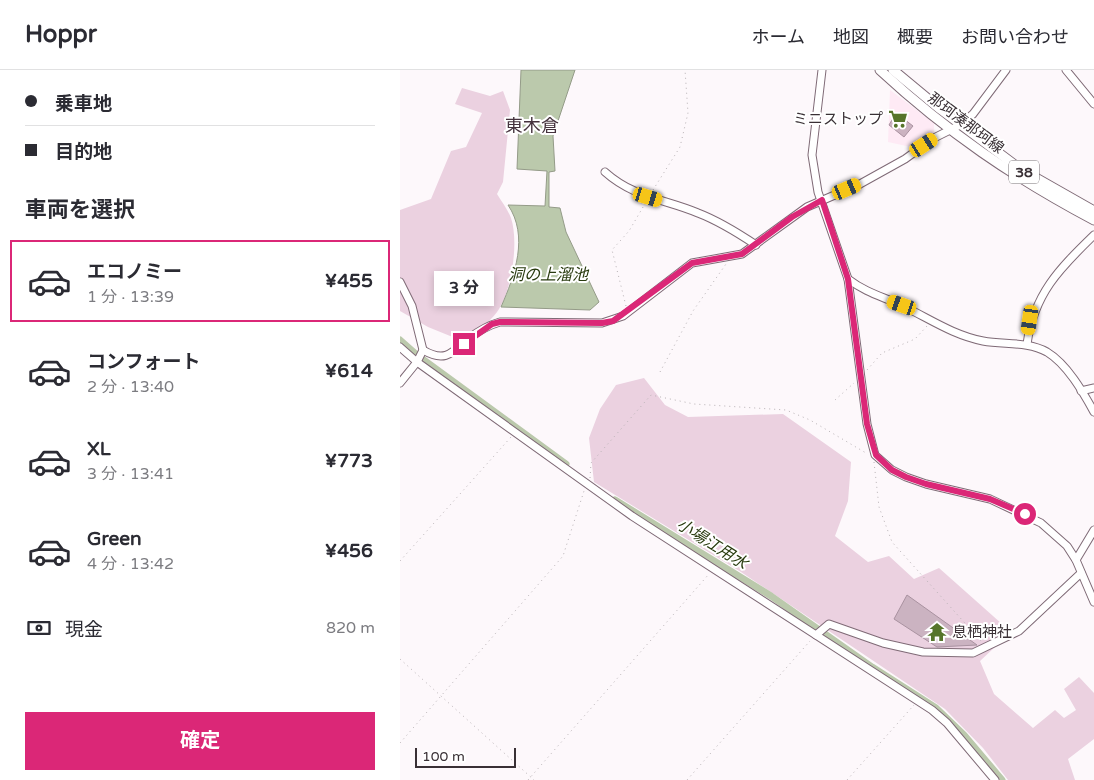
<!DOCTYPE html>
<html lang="ja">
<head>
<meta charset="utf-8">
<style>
	body { margin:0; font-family:"Varela Round","Noto Sans JP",sans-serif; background:#f7f7f7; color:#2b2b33; height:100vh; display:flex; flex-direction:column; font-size:19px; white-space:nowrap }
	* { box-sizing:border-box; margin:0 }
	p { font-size:16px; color:#7c7c81 }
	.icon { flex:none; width:28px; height:28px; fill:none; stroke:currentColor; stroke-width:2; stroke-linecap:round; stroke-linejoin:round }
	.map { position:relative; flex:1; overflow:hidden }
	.panel { display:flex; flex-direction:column; background:#fff; width:400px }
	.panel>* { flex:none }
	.banner { display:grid; align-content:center; height:110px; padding:0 25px; background:#fff }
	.scale { position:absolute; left:15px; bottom:12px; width:101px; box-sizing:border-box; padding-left:5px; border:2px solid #393035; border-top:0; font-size:14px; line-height:18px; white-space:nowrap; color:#393035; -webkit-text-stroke:4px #fff; paint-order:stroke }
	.end { position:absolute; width:22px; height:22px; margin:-11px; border:6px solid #db2777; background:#fff; box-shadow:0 0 0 2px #fff }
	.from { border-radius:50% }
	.bubble { position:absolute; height:35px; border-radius:0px; background:#fff; box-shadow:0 2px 8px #0003; font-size:16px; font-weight:700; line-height:35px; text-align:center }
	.car { position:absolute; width:15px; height:30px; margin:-15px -8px; border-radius:6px; box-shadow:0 0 4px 1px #0007; background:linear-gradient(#f5c518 24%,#345 0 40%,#f5c518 0 76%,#345 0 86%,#f5c518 0) }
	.banner b { display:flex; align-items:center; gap:18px; height:48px; font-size:19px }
	.banner b+b { border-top:1px solid #e1e1e2 }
	.banner i { width:12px; height:12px; background:#2b2b33 }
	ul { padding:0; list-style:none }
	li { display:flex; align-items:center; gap:15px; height:82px; margin:0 10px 8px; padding:0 15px; border:2px solid transparent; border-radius:0px }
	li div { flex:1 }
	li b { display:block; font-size:19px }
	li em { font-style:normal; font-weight:700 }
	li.on { border-color:#db2777 }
	li>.icon { width:45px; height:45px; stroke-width:1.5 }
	h2 { padding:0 25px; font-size:22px; line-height:60px }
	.pay { display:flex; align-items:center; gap:12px; height:55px; padding:0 25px; font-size:19px }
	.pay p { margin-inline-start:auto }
	.button { display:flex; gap:10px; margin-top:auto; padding:10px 25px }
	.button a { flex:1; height:58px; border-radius:0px; background:#db2777; color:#fff; font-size:20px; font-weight:700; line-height:58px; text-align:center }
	header { display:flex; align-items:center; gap:30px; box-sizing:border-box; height:70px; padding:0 25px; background:#fff; border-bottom:1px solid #e1e1e2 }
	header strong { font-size:24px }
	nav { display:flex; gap:28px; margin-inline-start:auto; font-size:18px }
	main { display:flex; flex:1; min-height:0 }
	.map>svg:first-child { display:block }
	.built { fill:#feeaf5 }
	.green { fill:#ebd1e0 }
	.water { fill:#bbc9ac; stroke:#949b88 }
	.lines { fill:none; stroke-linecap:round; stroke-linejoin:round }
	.canal { stroke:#bbc9ac; stroke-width:7 }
	.building { fill:#cbb3c1; stroke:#a992a0 }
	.minor-casing { stroke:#7f6a76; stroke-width:9 }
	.major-casing { stroke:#7f6a76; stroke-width:11 }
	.path { stroke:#b7b1b4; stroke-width:1; stroke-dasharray:1 4; stroke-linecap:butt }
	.minor { stroke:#fff; stroke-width:7 }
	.major { stroke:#fff; stroke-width:9 }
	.route { stroke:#db2777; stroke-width:6 }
	.labels { text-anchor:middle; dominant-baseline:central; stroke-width:4; stroke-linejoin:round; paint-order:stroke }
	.shield { fill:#fff; stroke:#746e72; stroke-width:1 }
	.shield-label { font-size:14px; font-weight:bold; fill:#393035 }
	.poi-label { font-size:15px; fill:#393035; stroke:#fff; text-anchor:end }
	.street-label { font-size:15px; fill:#393035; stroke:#fff }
	.water-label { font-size:16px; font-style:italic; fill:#293b0f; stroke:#fff }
	.quarter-label { font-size:18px; fill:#45323d; stroke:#fff }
</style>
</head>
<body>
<header>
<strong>Hoppr</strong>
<nav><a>ホーム</a><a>地図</a><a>概要</a><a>お問い合わせ</a></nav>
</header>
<main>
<section class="panel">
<div class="banner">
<b><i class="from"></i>乗車地</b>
<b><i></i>目的地</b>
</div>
<h2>車両を選択</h2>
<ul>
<li class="on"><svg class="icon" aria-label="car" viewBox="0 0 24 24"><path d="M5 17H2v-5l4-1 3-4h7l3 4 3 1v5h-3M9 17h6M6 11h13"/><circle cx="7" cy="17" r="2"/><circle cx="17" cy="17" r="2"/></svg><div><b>エコノミー</b><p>1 分 · 13:39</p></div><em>¥455</em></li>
<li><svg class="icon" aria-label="car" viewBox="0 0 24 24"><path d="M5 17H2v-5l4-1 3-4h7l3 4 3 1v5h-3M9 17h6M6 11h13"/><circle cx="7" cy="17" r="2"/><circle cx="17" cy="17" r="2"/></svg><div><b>コンフォート</b><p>2 分 · 13:40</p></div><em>¥614</em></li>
<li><svg class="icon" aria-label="car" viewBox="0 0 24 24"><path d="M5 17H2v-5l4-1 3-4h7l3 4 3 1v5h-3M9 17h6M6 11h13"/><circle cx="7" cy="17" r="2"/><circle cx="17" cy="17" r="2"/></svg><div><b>XL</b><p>3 分 · 13:41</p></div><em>¥773</em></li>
<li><svg class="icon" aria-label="car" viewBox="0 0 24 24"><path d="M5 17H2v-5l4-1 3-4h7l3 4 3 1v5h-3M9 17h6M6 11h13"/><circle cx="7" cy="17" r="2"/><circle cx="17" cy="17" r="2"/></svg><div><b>Green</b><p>4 分 · 13:42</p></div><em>¥456</em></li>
</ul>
<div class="pay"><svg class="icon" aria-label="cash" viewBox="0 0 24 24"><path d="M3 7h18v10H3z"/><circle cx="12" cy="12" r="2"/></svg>現金<p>820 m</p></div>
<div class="button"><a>確定</a></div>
</section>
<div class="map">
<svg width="694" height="710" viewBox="0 0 694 710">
	<rect width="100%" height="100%" fill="#fdf8fb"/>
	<path class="built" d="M490 20 534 53V63L511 77 488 72Z"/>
	<g class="green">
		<path d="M62 18 90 26 103 21 110 40 103 112 97 124C102 132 108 140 111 148 119 172 112 221 97 242 88 255 73 262 60 270L28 257 0 241V140L31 129 51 81 66 77 82 43 55 34Z"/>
		<path d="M244 308 265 335 288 347 383 344 451 392 448 431 435 466 468 492 489 486 514 509 539 498 611 562 580 591 594 624 633 658 655 640 664 648 676 640 664 619 679 607 694 623V669L668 689 675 710H608L583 678 545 639 341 502 194 412 189 368 200 339 216 315Z"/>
	</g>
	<path class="water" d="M121 0H175L153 66 155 101 149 102V137L160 138 166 162 199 232 190 240 101 237C115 205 129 166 108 135L145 136 147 101 117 99Z"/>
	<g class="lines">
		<g class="canal">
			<path d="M0 270 17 285 166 394"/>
			<path d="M215 430 371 526 472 597 536 638 564 665 602 710"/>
		</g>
	</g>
	<g class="building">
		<path d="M496 43 513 56 504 67 489 55Z"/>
		<path d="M507 525 577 575 537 577 494 549Z"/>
	</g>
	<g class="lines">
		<g class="minor-casing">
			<g id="minor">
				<path d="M422 0 412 85 418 122 448 209 467 354 475 385 492 400 506 407 526 414 590 429 641 453 667 476 676 490 694 532"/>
				<path d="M666 0 694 34"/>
				<path d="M205 102C234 128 265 129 298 143 319 151 338 163 356 175"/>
				<path d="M448 209C468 224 482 226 503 236 530 249 553 265 583 271 605 275 627 271 647 282 667 294 683 322 694 342"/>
				<path d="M0 212 12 236 23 280 17 292 0 313"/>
				<path d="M627 274C634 224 659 199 694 165"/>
				<path d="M0 277 17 292 232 446 532 640 547 653 595 710"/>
				<path d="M23 280C45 293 52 283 68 269 77 262 89 255 100 252L202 253 223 246 292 193 342 184 407 137 460 114 505 89 534 68 560 55 573 44 606 0"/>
				<path d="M681 321 694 318"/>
				<path d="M676 490 694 460"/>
				<path d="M416 565 429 554 483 573 523 582 573 583 619 561 681 503"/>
			</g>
		</g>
		<g class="major-casing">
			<g id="major">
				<path d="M480 0C547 62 613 107 694 150"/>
				<path d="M493 0 540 39 620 99 694 141"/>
			</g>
		</g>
		<g class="path">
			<path d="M253 120 280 77 288 43 285 0"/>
			<path d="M226 236 212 180 229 161 246 132"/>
			<path d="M467 300 482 283 515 269 527 256"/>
			<path d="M260 302 293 241 326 194"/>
			<path d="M435 330 454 313"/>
			<path d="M474 392 479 437 492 472 581 571"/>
			<path d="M190 408 191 393 251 325 294 334 386 340 410 350 466 383"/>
			<path d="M0 491 111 367"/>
			<path d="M0 589 134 710"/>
			<path d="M0 673 163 486 184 421"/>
			<path d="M128 710 309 504"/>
			<path d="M287 710 410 571"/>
			<path d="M447 710 514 635"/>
		</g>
		<use href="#minor" class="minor"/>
		<use href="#major" class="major"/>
	</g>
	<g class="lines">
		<path class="route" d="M64 274 92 254 100 252 202 253 213 251 292 193 342 184 392 147 422 130 448 209 467 354 476 385 492 400 506 407 526 414 590 429 625 444"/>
	</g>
	<defs>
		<g id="supermarket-bare" transform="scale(1.5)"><path d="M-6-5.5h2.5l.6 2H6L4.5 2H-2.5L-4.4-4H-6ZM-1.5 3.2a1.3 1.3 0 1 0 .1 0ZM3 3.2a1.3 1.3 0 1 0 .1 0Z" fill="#56752b" stroke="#fff" stroke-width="2.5" paint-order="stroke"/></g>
		<g id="temple-bare" transform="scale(1.5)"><path d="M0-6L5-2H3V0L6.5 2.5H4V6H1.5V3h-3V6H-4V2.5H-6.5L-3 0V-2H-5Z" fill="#56752b" stroke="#fff" stroke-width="2.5" paint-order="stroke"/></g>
	</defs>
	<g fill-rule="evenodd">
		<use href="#supermarket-bare" x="498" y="49"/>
		<use href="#temple-bare" x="537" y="562"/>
	</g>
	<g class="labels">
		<rect class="shield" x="609" y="90.5" width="30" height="23" rx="4"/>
		<g class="shield-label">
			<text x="624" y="102">38</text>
		</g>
		<g class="poi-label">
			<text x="483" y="49">ミニストップ</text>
			<text x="552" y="562" text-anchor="start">息栖神社</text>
		</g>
		<g class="street-label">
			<text transform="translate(566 53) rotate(37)">那珂湊那珂線</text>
		</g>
		<g class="water-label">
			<text x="148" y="205">洞の上溜池</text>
			<text transform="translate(312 474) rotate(32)">小場江用水</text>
		</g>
		<g class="quarter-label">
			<text x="132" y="56">東木倉</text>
		</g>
	</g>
</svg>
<div class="scale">100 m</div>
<i class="end from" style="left:625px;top:444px"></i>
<i class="end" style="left:64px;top:274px"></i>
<div class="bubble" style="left:34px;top:201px;width:60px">3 分</div>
<i class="car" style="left:524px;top:75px;rotate:57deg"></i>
<i class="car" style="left:447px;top:119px;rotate:67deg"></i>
<i class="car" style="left:248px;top:127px;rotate:107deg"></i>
<i class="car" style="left:502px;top:235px;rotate:289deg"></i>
<i class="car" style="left:630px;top:250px;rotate:188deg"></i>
</div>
</main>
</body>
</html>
